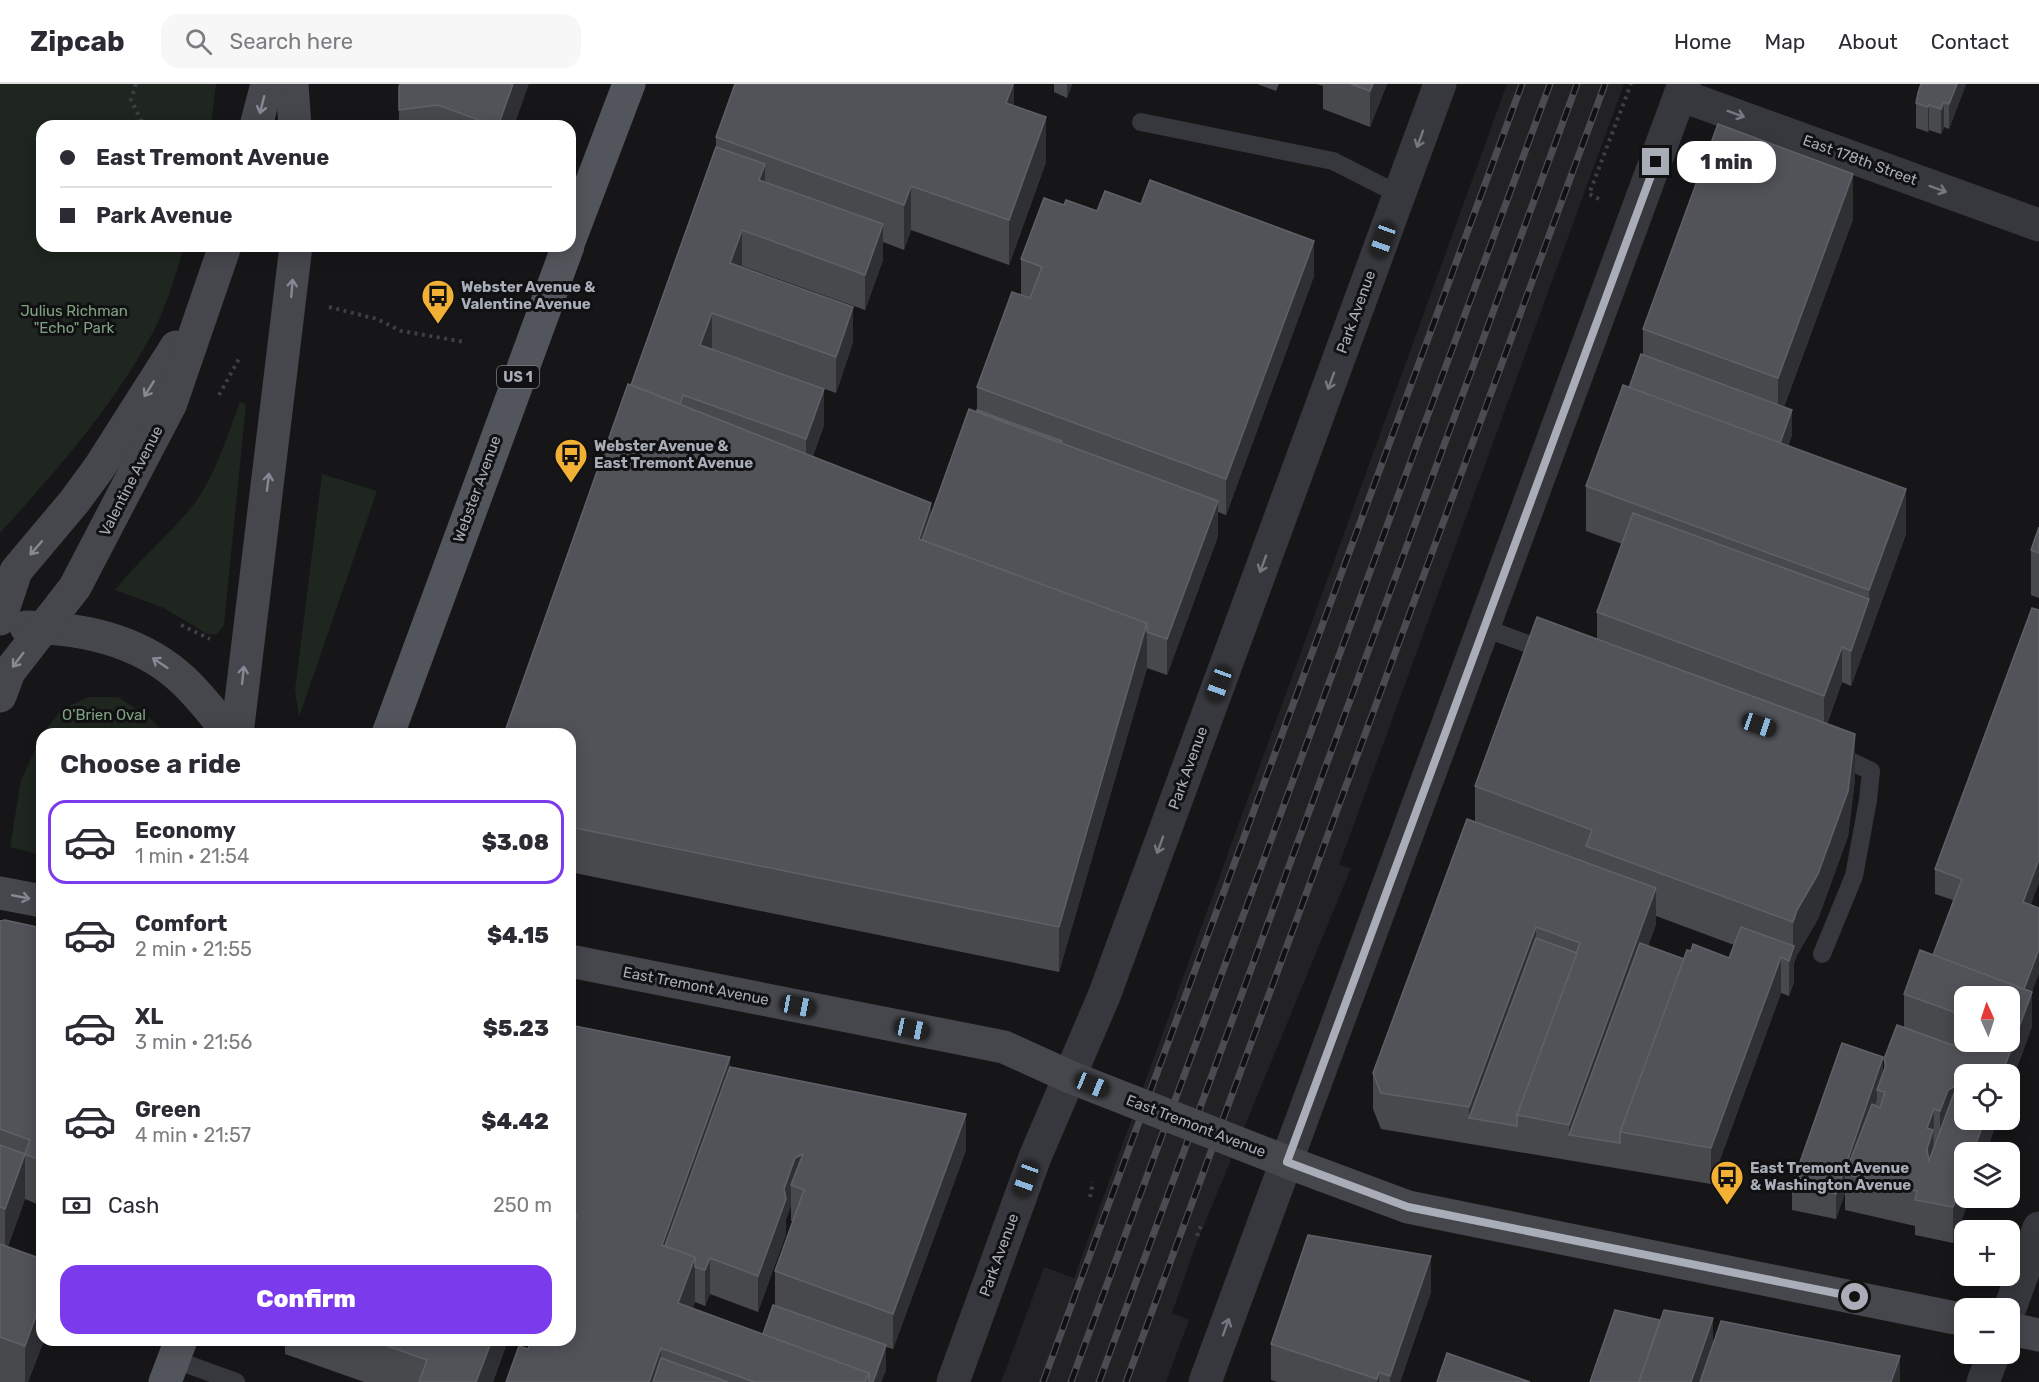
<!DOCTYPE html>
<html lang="en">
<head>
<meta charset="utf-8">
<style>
	body { margin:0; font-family:Rubik,sans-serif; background:#f7f7f7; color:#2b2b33; height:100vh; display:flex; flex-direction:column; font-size:22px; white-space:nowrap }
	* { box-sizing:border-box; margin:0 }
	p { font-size:20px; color:#7c7c81 }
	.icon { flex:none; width:33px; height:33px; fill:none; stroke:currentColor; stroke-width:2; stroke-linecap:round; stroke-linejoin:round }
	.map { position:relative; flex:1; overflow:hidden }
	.details { position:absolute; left:36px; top:644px; width:540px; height:618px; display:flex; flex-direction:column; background:#fff; border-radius:18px; box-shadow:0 3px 15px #0003 }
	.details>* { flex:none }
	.guide { position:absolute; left:36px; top:36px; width:540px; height:132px; border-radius:18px; box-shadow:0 3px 15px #0003; display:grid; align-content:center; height:132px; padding:0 24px; background:#fff }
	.needle { width:39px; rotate:357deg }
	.buttons { position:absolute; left:1954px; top:902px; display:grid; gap:12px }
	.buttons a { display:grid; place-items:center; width:66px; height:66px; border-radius:12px; background:#fff; box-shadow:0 3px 15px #0003; font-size:30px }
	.end { position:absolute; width:27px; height:27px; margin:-14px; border:8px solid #a8adb8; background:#111; box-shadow:0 0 0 3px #111 }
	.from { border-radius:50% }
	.bubble { position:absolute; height:42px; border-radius:18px; background:#fff; box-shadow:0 3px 15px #0003; font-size:20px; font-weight:800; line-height:42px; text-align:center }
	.car { position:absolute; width:18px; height:36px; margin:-18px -9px; border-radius:8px; box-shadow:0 0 4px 2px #0007; background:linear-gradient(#222 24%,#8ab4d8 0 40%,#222 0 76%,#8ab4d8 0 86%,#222 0) }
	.guide b { display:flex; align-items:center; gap:21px; height:57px; font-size:22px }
	.guide b+b { border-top:2px solid #e1e1e2 }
	.guide i { width:15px; height:15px; background:#2b2b33 }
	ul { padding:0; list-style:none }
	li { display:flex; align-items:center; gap:18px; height:84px; margin:0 12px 9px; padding:0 12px; border:3px solid transparent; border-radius:18px }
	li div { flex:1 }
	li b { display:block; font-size:22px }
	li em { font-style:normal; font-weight:800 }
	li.active { border-color:#7c3aed }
	li>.icon { width:54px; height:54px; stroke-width:1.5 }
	h2 { padding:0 24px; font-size:27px; line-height:72px }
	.pay { display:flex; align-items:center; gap:15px; height:66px; padding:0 24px; font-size:22px }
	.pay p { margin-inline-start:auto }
	.button { display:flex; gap:12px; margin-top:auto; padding:12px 24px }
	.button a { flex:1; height:69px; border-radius:18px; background:#7c3aed; color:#fff; font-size:24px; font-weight:800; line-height:69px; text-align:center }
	header { display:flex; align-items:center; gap:36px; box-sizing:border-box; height:84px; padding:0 30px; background:#fff; border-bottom:2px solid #e1e1e2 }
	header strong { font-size:28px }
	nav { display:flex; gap:33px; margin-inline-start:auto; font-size:21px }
	.search { width:420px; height:54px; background:#f7f7f7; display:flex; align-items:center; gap:15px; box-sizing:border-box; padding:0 21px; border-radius:18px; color:#7c7c81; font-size:22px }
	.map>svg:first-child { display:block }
	.built { fill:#222225 }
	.green { fill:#1e261f }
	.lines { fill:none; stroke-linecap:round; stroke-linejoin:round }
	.path { stroke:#3d3f44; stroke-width:4; stroke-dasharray:3 4.5; stroke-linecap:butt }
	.lane { stroke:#37383d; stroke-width:18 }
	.street { stroke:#37383d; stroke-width:33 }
	.secondary { stroke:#45474d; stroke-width:33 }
	.primary { stroke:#53555c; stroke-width:33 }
	.rail-casing { stroke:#4a4c52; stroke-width:7 }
	.rail { stroke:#111113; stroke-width:4.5; stroke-dasharray:14; stroke-linecap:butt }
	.secondary-bridge { stroke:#45474d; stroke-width:33 }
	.wall { fill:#47494d; fill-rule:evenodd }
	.shaded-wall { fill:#2f3033 }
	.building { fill:#525359; stroke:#5f6168; stroke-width:1.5; fill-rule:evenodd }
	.oneway { stroke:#858993 }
	.oneway2 { stroke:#757881 }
	.route { stroke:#a8adb8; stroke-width:8 }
	.labels { text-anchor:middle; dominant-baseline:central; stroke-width:6; stroke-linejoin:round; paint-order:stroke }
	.shield { fill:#111113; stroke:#7b7e86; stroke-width:1.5 }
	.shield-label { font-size:14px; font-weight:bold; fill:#a8adb8 }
	.street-label { font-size:15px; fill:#a8adb8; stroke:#111113 }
	.poi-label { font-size:15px; font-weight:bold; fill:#a8adb8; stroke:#111113; text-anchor:start }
	.park-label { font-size:15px; fill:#7fa381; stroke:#111113 }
</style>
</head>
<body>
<header>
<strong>Zipcab</strong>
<div class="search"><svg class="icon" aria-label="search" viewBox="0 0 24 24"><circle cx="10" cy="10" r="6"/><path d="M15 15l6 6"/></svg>Search here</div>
<nav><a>Home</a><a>Map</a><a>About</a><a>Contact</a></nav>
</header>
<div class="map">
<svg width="2039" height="1298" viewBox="0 0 2039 1298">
	<rect width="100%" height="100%" fill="#161618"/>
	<path class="built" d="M1507 0H1624L1339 781 1351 784 1195 1163 1172 1229 1189 1236 1166 1298H1001L1044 1183 1074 1194Z"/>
	<g class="green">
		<path d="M0 0H216L211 42H42V162H185C175 190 167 222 153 248 113 323 56 387 0 449Z"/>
		<path d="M240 318 246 320 224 541 217 550H207L164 524 115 506C139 476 167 453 191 424 213 398 228 350 240 318Z"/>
		<path d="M322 390 377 407 299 633 295 606Z"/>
		<path d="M89 613H118L150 634 165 649H43L62 625Z"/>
		<path d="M42 651V771L10 763 21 696Z"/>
	</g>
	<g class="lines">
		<g class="path">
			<path d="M136 0 131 16 144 42"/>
			<path d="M1599 115 1589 110 1631 0"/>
			<path d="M329 223 377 235 401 247 465 258"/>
			<path d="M219 311 240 273"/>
			<path d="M181 541 210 555"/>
			<path d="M1090 1113 1093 1098"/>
			<path d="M1197 1152 1202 1139"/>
		</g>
		<g class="lane">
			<path d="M1141 38 1333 77 1400 111"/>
			<path d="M1484 544 1550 568"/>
			<path d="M1822 870 1854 792 1868 716 1871 687 1833 669"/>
			<path d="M173 1275 236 1298"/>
		</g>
		<g class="street">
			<path d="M1680 11 2039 141"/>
			<path d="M2010 1224 2039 1144"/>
			<path d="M953 1298 1035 1073 1104 912 1440 0"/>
			<path d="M1205 1298 1684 0"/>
			<path d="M1983 1298 1994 1269"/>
		</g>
		<g class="secondary">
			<path d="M292 0 295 42"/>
			<path d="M256 42 267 0"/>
			<path d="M0 535 16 487 74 418 99 384 176 263"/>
			<path d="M26 543C82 544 142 557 184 597 201 613 215 632 230 650"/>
			<path d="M0 612 9 588 75 503 171 319 225 162"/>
			<path d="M237 650 296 162"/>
			<path d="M0 809 42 817"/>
			<path d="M570 877 1004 963 1070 993"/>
			<path d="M1287 1078 1408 1123 1965 1236"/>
			<path d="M2010 1245 2039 1251"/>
		</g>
		<g class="primary">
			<path d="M570 155 629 0"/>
			<path d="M388 650 568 162"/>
			<path d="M165 1298 181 1256"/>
		</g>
		<g class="rail-casing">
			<g id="rail">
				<path d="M1043 1298 1522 0"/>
				<path d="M1071 1298 1550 0"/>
				<path d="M1099 1298 1577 0"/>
				<path d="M1126 1298 1605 0"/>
			</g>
		</g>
		<use href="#rail" class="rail"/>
		<path class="secondary-bridge" d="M1070 993 1287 1078"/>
	</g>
	<g class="wall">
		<path d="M1014 0V21L1046 78 1009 181 911 146 904 166 883 158V176L865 226 742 182 741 183 853 258 836 309 712 265 824 341 813 372 931 431 977 328V303L1021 211V175L1064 121 1097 127 1314 192 1226 431 1218 428V452L1167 591 1147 584 1059 888 570 788V650L631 301 716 63V53Z"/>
		<path d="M1054 0H1072L1067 14 1054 8Z"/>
		<path d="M1257 0H1279L1276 7Z"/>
		<path d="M1317 0H1387L1370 43 1323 25V2Z"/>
		<path d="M1966 0 1949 45 1944 43 1941 50 1929 46 1928 48 1916 44V19Z"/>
		<path d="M399 3 514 42H399Z"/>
		<path d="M1853 135 1784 323 1792 351 1788 362 1906 450 1851 602 1842 598 1827 640 1855 695 1848 752 1818 835 1797 871 1794 879V898L1789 912 1781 909 1711 1100 1381 1045 1373 1025V989L1475 738V702L1597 555V528L1622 460 1586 447V402L1643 271V245ZM1656 832 1734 861 1729 874 1691 867 1684 875 1648 862 1656 840Z"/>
		<path d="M2039 443V514L2031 511V466Z"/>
		<path d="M1935 785 2031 821 2032 943 1965 1035H1998L1986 1068 1965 1113H1970L1953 1159 1915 1151V1142L1845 1126V1109L1836 1135 1792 1126V1101L1883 990 1884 987V975L1904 943V910L1933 871 1953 816 1935 810ZM1965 912 2010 957H1965Z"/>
		<path d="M0 837 42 844V1122L25 1115 8 1162 42 1256H44L28 1298H0Z"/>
		<path d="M570 941 730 983 966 1066 893 1265 886 1263V1286L881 1298H506L528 1265 570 1256ZM791 1121V1137H793L775 1187V1221L763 1250 692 1224 695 1218 705 1222 710 1210 758 1228 786 1150V1135Z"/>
		<path d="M1431 1208 1400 1298H1277L1271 1296V1260Z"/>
		<path d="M285 1256H508L493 1298H364L285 1270Z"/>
	</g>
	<g class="shaded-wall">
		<path d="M513 0H529L514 42H498Z"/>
		<path d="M1013 0H1014V43L1006 19Z"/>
		<path d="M1067 0H1072L1067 14Z"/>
		<path d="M1373 0H1387L1370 43V7Z"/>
		<path d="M1957 0H1966L1949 45V20Z"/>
		<path d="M1944 18V43L1941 50V25Z"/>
		<path d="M1929 21V46L1928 48V23Z"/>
		<path d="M1046 33V78L1009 181V136Z"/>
		<path d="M765 80V116L759 96Z"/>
		<path d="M1853 90V135L1778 339V294Z"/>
		<path d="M911 102V146L904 166V121Z"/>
		<path d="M883 140V176L865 226V191Z"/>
		<path d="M742 146V182L730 215V179Z"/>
		<path d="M1314 157V192L1226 431V395Z"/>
		<path d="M853 223V258L836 309V273Z"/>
		<path d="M712 229V265L700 297V261Z"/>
		<path d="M824 305V341L806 391V355Z"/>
		<path d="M1792 326V351L1775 398V373Z"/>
		<path d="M1906 405V450L1851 602V567L1869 515V506Z"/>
		<path d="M1218 417V452L1167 591V555Z"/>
		<path d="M931 419V464L919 455Z"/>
		<path d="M1147 539V584L1059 888V843Z"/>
		<path d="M1842 563V598L1824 647V612Z"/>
		<path d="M1855 650V695L1848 752 1818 835 1797 871 1794 879V898L1789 912V877L1793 866V838Z"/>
		<path d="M2039 775V799L2023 842V818Z"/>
		<path d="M1656 804V840L1578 1053 1569 1051V1041Z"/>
		<path d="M1536 843V878L1469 1034V1023Z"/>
		<path d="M2039 865V890L2032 908V943L2010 1004V990H2002L2021 914Z"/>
		<path d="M1781 873V909L1711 1100V1064Z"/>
		<path d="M730 973V1018L673 1175 662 1161Z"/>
		<path d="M1883 973V998L1877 1006V1015L1851 1091 1845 1090V1109L1836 1135V1110Z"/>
		<path d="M1957 1001 1940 1063V1027L1948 1006Z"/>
		<path d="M1934 1025 1933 1082 1927 1101V1044Z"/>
		<path d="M966 1030V1066L893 1265V1230Z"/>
		<path d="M1985 1035H1998L1986 1068H1973Z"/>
		<path d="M25 1070V1115L5 1169V1125Z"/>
		<path d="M803 1070 791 1101V1121L786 1135V1150L758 1228V1192L784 1105 795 1074Z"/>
		<path d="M1965 1090V1113H1970L1953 1159V1123Z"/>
		<path d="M1431 1172V1208L1400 1298H1390V1292Z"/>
		<path d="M695 1173V1218L678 1264V1219Z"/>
		<path d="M710 1174V1210L705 1222V1186Z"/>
		<path d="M42 1215V1256H44L28 1298H25V1262Z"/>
		<path d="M1713 1234V1270L1703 1298H1691Z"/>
		<path d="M492 1256H508L493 1298H476Z"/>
		<path d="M886 1261V1286L881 1298H873Z"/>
		<path d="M661 1264V1298H649Z"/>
		<path d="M1900 1272V1298H1891Z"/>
		<path d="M1379 1288V1298H1377V1295Z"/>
	</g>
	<g class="building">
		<path d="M400 0H513L498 42H495L438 21 399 26V3Z"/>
		<path d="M735 0H1013L1006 19 1046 33 1009 136 911 102 904 121 716 53Z"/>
		<path d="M1351 0H1373L1370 7Z"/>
		<path d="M1921 0H1957L1949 20 1944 18 1941 25 1929 21 1928 23 1916 19 1918 9Z"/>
		<path d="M1718 40 1853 90 1778 294 1643 245Z"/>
		<path d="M716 63 765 80 759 96 883 140 865 191 742 146 730 179 853 223 836 273 712 229 700 261 824 305 806 355 683 311 680 320 631 301Z"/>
		<path d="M1150 96 1314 157 1226 395 977 303 1012 208 1030 214 1042 183 1021 175 1044 114 1064 121 1066 116 1097 127 1105 107 1141 120Z"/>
		<path d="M1641 270 1792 326 1780 359 1629 304Z"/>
		<path d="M628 300 931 419 919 455 1147 539 1059 843 570 743V650H504Z"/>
		<path d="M1623 301 1906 405 1869 506 1586 402Z"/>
		<path d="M969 325 1218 417 1167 555 1147 548V539L922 456Z"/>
		<path d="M977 326 1062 357 1061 359 977 328Z"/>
		<path d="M1633 429 1869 515 1851 567 1842 563 1824 612 1597 528Z"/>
		<path d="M2039 443V469L2031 466Z"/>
		<path d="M2032 524 2039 526V775L2023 818 2039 824V865L2024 905 1933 871 1962 795 1935 785Z"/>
		<path d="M1537 533 1855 650 1848 707 1818 790 1797 826 1793 838 1586 762 1592 746 1475 702Z"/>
		<path d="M1467 735 1656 804 1569 1041 1517 1031 1580 859 1536 843 1469 1023 1381 1009 1373 989Z"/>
		<path d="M5 836 42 844V1077L25 1070 5 1125 0 1123V1061L25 1070 30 1056 0 1045V837Z"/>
		<path d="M1741 843 1794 862 1789 877 1781 873 1711 1064 1620 1048 1687 866 1691 867 1693 860 1729 874Z"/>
		<path d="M1536 854 1577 869 1517 1031V1042L1469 1034Z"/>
		<path d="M1640 859 1684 875 1620 1048V1059L1569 1051Z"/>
		<path d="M1920 866 2032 908 2002 990H1965V1035H1985L1973 1068H1965V1090L1953 1123 1915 1116 1917 1107 1845 1090 1872 1020 1880 1024 1885 1008 1877 1006 1886 981 1884 975 1897 941 1969 967 1973 957H2010V912H1965V932L1904 910ZM1957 1001 1929 1077 1927 1065 1933 1046 1927 1044 1934 1025 1940 1027 1948 1006Z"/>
		<path d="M570 941 730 973 662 1161 695 1173 678 1219 869 1289 865 1298H754L661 1264 649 1298H506L519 1262 528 1265 531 1256H570V1149L577 1131 570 1128Z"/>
		<path d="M1842 959 1883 973 1836 1110 1792 1101Z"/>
		<path d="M730 983 966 1030 893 1230 775 1187 804 1106 791 1101 803 1070 795 1074 784 1105 786 1115 758 1192 710 1174 705 1186 695 1183V1173L665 1162Z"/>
		<path d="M1308 1151 1431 1172 1390 1292 1379 1288 1377 1295 1271 1260Z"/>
		<path d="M0 1160 42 1175V1215L25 1262 0 1253Z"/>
		<path d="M773 1221 886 1261 873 1298H869V1289L763 1250Z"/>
		<path d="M1615 1226 1660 1236 1639 1298H1590Z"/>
		<path d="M1664 1226 1713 1234 1691 1298H1639Z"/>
		<path d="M1721 1237 1900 1272 1891 1298H1700Z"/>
		<path d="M371 1256H492L476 1298H419L427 1276Z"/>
		<path d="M1447 1269 1530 1298H1437Z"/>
		<path d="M661 1274 728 1298H653Z"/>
	</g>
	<defs><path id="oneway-shaft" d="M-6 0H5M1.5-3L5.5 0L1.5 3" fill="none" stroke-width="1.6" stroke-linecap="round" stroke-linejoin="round" transform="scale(1.5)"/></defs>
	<g class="oneway">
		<use href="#oneway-shaft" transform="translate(262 21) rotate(104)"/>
		<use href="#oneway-shaft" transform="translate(292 204) rotate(-85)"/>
		<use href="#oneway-shaft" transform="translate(149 305) rotate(122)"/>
		<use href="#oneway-shaft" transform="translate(268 398) rotate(-83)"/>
		<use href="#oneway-shaft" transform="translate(36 464) rotate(131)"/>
		<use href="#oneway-shaft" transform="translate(18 576) rotate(127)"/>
		<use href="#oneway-shaft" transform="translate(160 579) rotate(-146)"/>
		<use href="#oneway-shaft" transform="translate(243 591) rotate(-84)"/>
		<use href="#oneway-shaft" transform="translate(21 813) rotate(11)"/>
	</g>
	<g class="oneway2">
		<use href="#oneway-shaft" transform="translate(1736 30) rotate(20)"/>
		<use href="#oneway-shaft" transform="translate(1420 55) rotate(110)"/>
		<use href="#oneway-shaft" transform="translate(1938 105) rotate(20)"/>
		<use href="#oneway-shaft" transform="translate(1331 297) rotate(110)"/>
		<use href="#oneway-shaft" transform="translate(1263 480) rotate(110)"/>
		<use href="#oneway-shaft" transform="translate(1160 761) rotate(110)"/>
		<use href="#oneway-shaft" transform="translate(1226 1243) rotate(-70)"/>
	</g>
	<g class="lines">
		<path class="route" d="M1656 78 1287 1078 1408 1123 1855 1213"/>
	</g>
	<defs>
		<g id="bus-pin" transform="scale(1.725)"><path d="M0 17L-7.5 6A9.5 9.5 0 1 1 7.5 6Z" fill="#f2b134" stroke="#111113"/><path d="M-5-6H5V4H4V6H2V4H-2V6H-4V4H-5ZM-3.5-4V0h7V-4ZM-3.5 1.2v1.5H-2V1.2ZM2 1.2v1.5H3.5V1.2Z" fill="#111"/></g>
	</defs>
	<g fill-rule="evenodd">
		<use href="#bus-pin" x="438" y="212"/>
		<use href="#bus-pin" x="571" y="371"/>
		<use href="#bus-pin" x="1727" y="1093"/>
	</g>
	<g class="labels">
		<rect class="shield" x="497" y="282" width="42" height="22" rx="4.5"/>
		<g class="shield-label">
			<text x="518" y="293">US 1</text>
		</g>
		<g class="street-label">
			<text transform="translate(1860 76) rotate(20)">East 178th Street</text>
			<text transform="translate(1356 228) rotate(-70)">Park Avenue</text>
			<text transform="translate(131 397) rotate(-63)">Valentine Avenue</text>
			<text transform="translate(477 405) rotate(-70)">Webster Avenue</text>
			<text transform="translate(1188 684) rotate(-70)">Park Avenue</text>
			<text transform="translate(696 902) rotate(11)">East Tremont Avenue</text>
			<text transform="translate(1196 1042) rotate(21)">East Tremont Avenue</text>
			<text transform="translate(999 1171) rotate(-70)">Park Avenue</text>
		</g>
		<g class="poi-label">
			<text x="461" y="203">Webster Avenue &amp;<tspan x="461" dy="17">Valentine Avenue</tspan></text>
			<text x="594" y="362">Webster Avenue &amp;<tspan x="594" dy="17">East Tremont Avenue</tspan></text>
			<text x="1750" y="1084">East Tremont Avenue<tspan x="1750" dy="17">&amp; Washington Avenue</tspan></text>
		</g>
		<g class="park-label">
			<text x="74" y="227">Julius Richman<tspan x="74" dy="17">"Echo" Park</tspan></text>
			<text x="104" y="631">O'Brien Oval</text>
		</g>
	</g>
</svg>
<div class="buttons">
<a><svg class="needle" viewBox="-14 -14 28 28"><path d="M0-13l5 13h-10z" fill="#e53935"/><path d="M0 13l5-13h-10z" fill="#7c7c81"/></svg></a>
<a><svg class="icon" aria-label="locate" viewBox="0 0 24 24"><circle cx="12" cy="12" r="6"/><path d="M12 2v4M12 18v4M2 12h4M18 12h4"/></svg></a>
<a><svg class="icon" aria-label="layers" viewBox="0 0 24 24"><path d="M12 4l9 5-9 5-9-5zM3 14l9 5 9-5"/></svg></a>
<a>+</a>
<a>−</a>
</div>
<i class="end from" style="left:1855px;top:1213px"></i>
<i class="end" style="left:1656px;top:78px"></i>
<div class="bubble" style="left:1677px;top:57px;width:99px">1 min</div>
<i class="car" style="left:1383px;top:156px;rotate:200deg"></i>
<i class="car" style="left:1219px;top:600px;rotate:200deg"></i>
<i class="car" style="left:1759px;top:641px;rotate:109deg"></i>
<i class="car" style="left:798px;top:922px;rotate:101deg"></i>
<i class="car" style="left:912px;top:945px;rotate:102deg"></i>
<i class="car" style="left:1092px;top:1001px;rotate:112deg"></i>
<i class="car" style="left:1026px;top:1095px;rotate:200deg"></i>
<div class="guide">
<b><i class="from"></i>East Tremont Avenue</b>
<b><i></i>Park Avenue</b>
</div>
<section class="details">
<h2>Choose a ride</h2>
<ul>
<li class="active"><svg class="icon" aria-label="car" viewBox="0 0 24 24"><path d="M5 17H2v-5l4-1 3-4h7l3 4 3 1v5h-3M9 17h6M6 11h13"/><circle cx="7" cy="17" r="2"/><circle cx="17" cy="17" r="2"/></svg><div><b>Economy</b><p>1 min · 21:54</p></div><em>$3.08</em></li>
<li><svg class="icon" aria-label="car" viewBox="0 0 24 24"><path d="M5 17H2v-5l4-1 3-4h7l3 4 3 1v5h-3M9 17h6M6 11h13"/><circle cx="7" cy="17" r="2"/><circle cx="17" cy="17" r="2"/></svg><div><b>Comfort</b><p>2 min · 21:55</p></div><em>$4.15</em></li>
<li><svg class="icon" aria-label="car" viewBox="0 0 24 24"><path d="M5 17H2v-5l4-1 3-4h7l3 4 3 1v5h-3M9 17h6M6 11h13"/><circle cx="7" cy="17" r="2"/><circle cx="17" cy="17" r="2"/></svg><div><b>XL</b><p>3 min · 21:56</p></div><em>$5.23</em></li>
<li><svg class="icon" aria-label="car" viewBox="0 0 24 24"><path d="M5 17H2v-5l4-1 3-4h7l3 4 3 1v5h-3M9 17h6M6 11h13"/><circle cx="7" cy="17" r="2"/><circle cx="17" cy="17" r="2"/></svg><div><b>Green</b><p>4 min · 21:57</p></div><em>$4.42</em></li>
</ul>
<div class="pay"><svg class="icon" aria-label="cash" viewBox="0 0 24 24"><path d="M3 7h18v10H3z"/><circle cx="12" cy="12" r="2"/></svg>Cash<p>250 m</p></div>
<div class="button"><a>Confirm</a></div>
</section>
</div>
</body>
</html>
